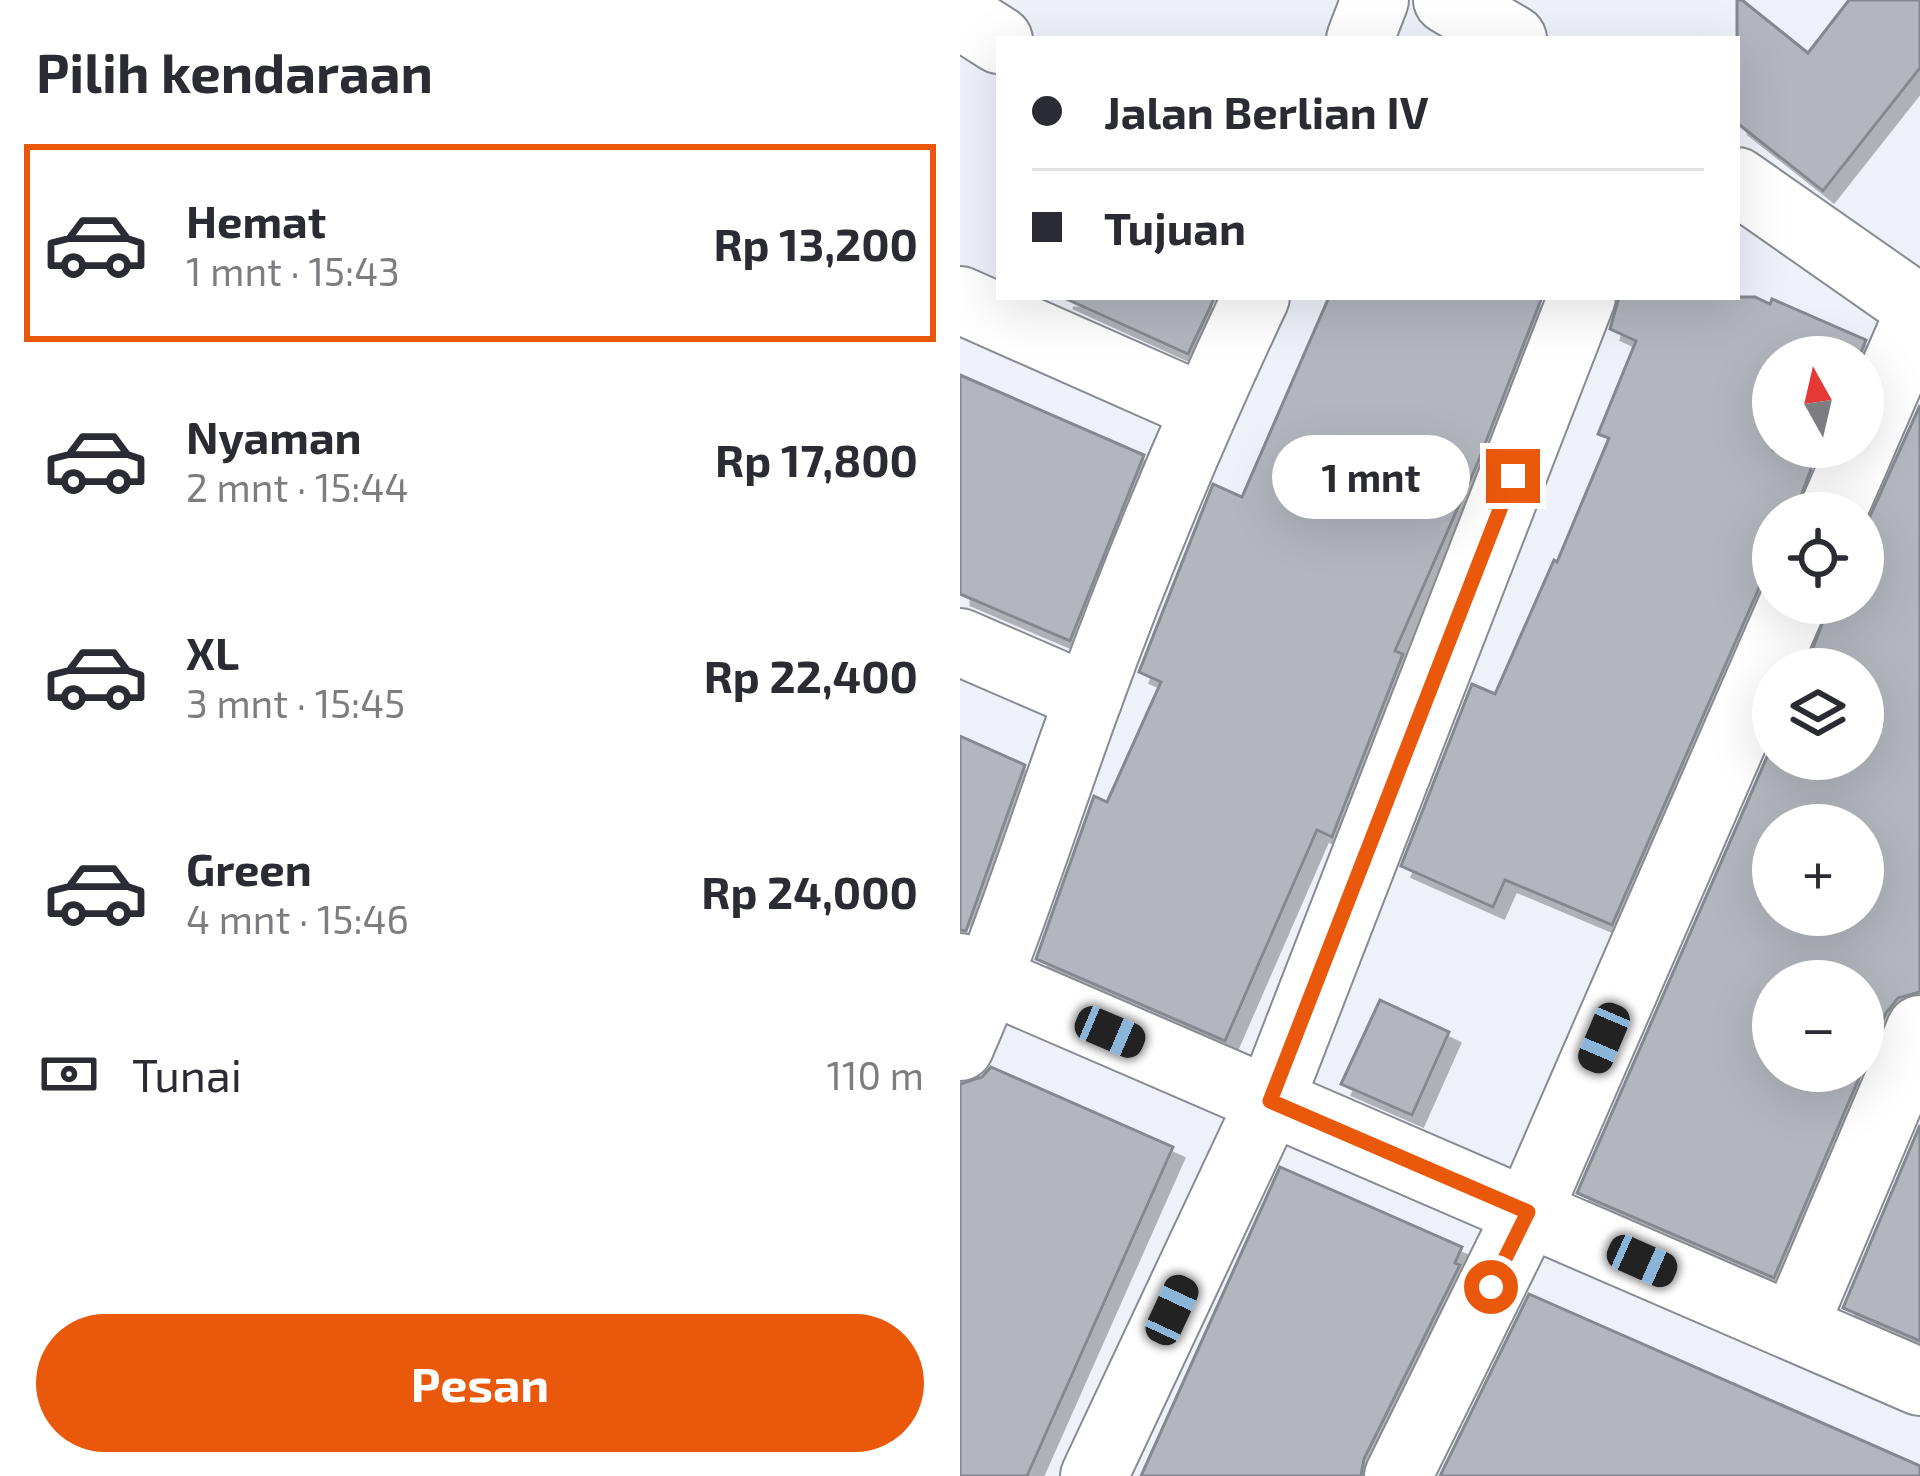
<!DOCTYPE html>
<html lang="id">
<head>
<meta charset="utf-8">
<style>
	body { margin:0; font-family:"Exo 2",sans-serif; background:#f2f2f3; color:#2b2b33; height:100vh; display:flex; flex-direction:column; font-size:45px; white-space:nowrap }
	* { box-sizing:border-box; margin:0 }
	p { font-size:39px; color:#7c7c81 }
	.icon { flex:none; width:66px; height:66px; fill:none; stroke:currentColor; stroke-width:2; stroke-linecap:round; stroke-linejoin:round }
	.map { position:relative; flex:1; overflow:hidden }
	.sheet { display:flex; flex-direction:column; background:#fff; width:960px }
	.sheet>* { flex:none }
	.top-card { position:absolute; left:36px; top:36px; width:744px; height:264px; border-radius:0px; box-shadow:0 12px 48px #0002; display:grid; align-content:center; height:264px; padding:0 36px; background:#fff }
	.needle { width:78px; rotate:352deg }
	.buttons { position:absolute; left:792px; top:336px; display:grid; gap:24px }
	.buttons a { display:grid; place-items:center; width:132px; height:132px; border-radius:50%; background:#fff; box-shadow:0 12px 48px #0002; font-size:60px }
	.end { position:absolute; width:54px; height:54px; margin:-27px; border:15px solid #ea580c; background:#fff; box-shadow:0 0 0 6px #fff }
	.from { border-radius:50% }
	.bubble { position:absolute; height:84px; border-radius:42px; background:#fff; box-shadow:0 12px 48px #0002; font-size:39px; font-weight:700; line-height:84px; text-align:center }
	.car { position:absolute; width:36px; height:72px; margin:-36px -18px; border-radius:15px; box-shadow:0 0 9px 3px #0007; background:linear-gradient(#222 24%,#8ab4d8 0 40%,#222 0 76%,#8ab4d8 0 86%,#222 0) }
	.top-card b { display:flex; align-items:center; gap:42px; height:114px; font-size:45px }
	.top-card b+b { border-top:3px solid #e1e1e2 }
	.top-card i { width:30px; height:30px; background:#2b2b33 }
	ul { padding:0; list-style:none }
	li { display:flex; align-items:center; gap:36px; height:198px; margin:0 24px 18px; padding:0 12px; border:6px solid transparent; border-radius:0px }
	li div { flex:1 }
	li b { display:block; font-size:45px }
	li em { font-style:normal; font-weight:700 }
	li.active { border-color:#ea580c }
	li>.icon { width:108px; height:108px; stroke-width:1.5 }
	h2 { padding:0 36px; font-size:54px; line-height:144px }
	.pay { display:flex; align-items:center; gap:30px; height:132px; padding:0 36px; font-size:45px }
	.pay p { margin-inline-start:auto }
	.action { display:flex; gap:24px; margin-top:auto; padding:24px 36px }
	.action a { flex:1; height:138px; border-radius:72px; background:#ea580c; color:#fff; font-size:48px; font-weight:700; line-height:138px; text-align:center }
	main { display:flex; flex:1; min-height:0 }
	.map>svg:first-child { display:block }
	.building { fill:#b3b6bd; stroke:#85888e; stroke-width:3; fill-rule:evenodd; filter:url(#shadow) }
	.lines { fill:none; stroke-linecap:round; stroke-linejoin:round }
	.minor-casing { stroke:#888b91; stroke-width:70 }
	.minor { stroke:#fff; stroke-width:66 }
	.route { stroke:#ea580c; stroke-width:15 }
</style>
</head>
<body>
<main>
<section class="sheet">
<h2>Pilih kendaraan</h2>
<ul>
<li class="active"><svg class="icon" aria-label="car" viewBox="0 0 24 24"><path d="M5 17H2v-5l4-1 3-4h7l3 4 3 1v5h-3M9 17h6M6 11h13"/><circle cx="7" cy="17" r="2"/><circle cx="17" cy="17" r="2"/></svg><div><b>Hemat</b><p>1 mnt · 15:43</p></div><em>Rp 13,200</em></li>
<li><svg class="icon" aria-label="car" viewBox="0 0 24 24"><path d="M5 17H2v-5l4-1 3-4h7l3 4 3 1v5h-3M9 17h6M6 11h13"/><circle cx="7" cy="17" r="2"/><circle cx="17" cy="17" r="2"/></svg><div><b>Nyaman</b><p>2 mnt · 15:44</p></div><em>Rp 17,800</em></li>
<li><svg class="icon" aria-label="car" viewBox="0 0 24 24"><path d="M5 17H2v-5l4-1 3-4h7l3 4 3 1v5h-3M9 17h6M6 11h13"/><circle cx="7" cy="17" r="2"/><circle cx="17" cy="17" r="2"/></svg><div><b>XL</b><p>3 mnt · 15:45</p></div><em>Rp 22,400</em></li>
<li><svg class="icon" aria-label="car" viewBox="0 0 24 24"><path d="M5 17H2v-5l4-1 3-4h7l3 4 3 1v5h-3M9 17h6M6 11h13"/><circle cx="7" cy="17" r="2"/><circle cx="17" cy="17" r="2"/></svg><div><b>Green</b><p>4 mnt · 15:46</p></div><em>Rp 24,000</em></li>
</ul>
<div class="pay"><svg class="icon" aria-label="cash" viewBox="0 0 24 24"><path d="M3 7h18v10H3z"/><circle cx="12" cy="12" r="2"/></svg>Tunai<p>110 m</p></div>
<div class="action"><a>Pesan</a></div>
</section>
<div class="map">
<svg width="960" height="1476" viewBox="0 0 960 1476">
	<defs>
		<filter id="shadow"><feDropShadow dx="11" dy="11" stdDeviation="0" flood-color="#0004"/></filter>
	</defs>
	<rect width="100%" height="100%" fill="#eef1f8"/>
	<g class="building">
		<path d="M777 0H782L848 53 889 0H960V68L863 191 777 123Z"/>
		<path d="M102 297H255L228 354Z"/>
		<path d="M369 297H582L518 462 435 651 443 654 372 837 357 830 265 1041 76 959 134 796 147 802 201 682 179 672 253 484 282 497Z"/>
		<path d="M659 297H795L810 304 812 299 906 340 899 357H813V450L852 466 835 513H813V572L799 588 652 925 545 880 533 907 441 866 512 684 535 694 594 560 597 562 649 438 638 434 676 341 650 329Z"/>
		<path d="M0 375 184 455 110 641 0 594Z"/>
		<path d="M960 405V992L938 998 926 1013 903 1068V981H813V1071H902L814 1278 617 1193 813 743V759H903V669H845L870 603H903V532ZM813 825H903V915H813Z"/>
		<path d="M0 736 65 765 6 931 0 930Z"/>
		<path d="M420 1000 489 1032 452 1115 381 1084Z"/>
		<path d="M31 1067 213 1147 67 1476H0V1084L22 1077Z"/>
		<path d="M960 1125V1341L883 1308Z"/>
		<path d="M320 1167 502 1247 495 1263 500 1265 404 1459 401 1476H181Z"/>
		<path d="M569 1294 960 1466V1476H480Z"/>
	</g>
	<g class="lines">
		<g class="minor-casing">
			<g id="minor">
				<path d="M487 0 553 39"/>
				<path d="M0 15 39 40"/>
				<path d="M400 39 415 0"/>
				<path d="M777 181 960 309"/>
				<path d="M0 300 244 408"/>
				<path d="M903 442 960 310"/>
				<path d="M872 513 901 447"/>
				<path d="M0 642 129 698"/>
				<path d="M0 967 960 1382"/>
				<path d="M0 1047C49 935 85 818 127 703 177 565 234 429 296 297"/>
				<path d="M834 1327 960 1029"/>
				<path d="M134 1476 310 1101 622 297"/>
				<path d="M438 1476 568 1212 833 603"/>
			</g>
		</g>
		<use href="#minor" class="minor"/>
	</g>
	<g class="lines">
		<path class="route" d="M531 1287 568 1212 310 1101 553 476"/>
	</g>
</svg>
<div class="buttons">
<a><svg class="needle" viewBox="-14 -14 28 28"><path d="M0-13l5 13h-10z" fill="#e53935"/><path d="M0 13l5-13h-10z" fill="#7c7c81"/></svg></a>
<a><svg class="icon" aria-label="locate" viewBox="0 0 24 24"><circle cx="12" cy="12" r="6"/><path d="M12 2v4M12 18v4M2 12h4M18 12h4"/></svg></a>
<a><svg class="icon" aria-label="layers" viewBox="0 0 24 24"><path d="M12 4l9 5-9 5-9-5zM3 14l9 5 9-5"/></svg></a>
<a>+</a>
<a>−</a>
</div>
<i class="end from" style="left:531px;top:1287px"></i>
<i class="end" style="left:553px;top:476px"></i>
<div class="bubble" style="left:312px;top:435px;width:198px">1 mnt</div>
<i class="car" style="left:150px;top:1032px;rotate:113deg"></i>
<i class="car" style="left:644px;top:1038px;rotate:203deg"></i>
<i class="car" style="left:682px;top:1261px;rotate:114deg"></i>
<i class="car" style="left:212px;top:1310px;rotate:25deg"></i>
<div class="top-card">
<b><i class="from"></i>Jalan Berlian IV</b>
<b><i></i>Tujuan</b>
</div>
</div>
</main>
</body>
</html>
